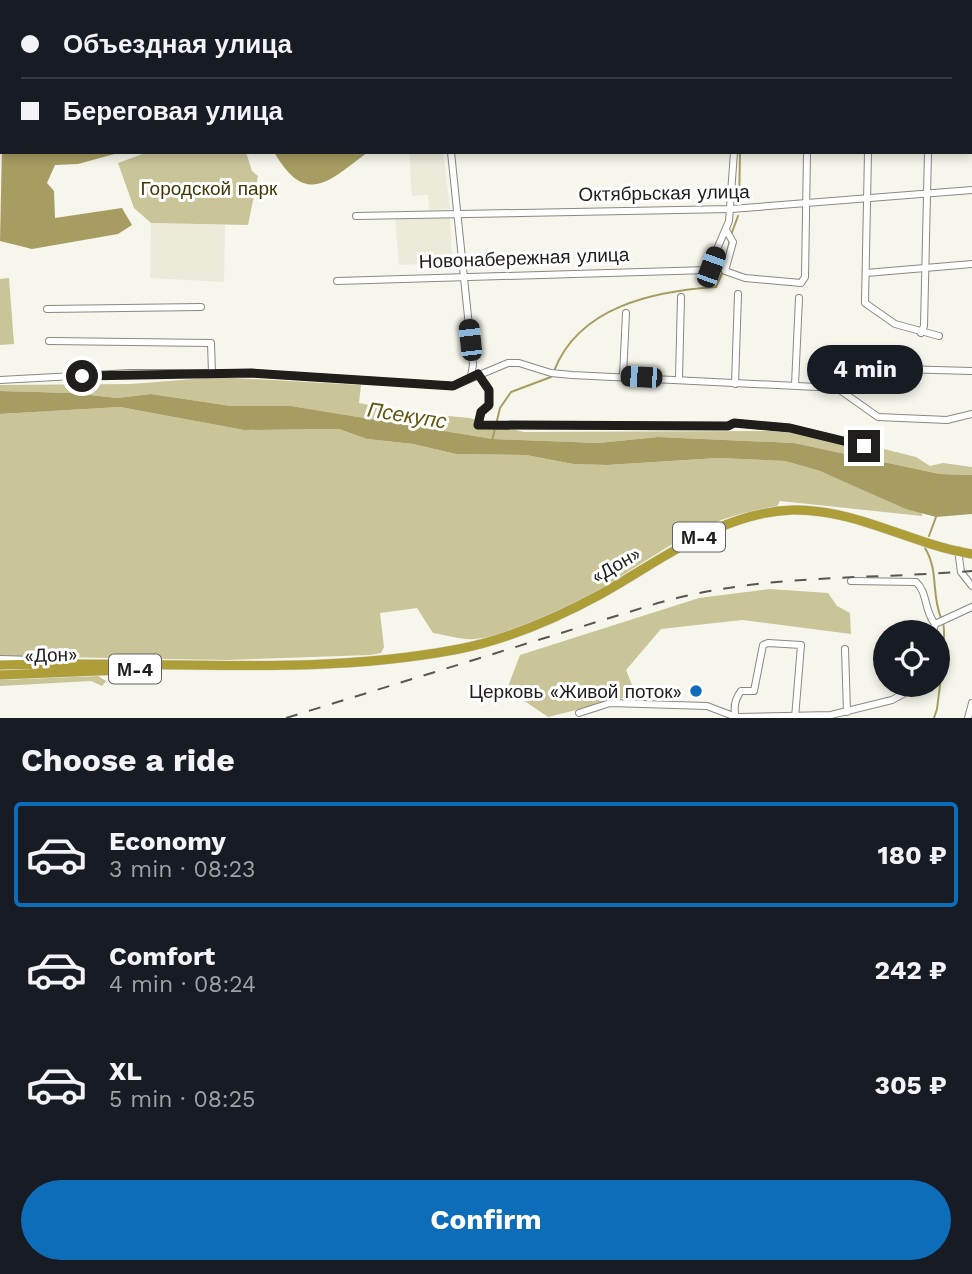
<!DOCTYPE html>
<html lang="en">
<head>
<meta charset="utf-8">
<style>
	body { margin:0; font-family:"Work Sans",sans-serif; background:#20242c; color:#f1f3f6; height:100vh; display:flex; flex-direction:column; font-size:26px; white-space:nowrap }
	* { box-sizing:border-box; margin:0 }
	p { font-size:23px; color:#9ea1a6 }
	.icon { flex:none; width:38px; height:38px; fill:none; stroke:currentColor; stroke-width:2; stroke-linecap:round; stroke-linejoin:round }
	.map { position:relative; height:718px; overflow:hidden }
	.panel { display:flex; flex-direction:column; background:#171b24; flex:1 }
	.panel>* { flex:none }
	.banner { position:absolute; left:0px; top:0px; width:973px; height:154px; box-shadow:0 4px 10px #0003; display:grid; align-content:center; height:154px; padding:0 21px; background:#171b24 }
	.fabs { position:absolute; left:873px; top:620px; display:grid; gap:14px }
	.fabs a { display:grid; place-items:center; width:77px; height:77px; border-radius:50%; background:#171b24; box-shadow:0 4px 10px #0003; font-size:35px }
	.end { position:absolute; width:32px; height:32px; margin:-16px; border:9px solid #1f1e1b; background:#fff; box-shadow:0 0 0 4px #fff }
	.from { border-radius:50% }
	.bubble { position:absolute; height:49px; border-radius:24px; background:#171b24; box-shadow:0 4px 10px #0003; font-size:23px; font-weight:700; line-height:49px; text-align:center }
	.car { position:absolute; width:21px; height:42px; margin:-21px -10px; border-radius:9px; box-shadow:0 0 5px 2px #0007; background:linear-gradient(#222 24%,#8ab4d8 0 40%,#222 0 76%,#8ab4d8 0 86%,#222 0) }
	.banner b { display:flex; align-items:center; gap:24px; height:66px; font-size:26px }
	.banner b+b { border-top:2px solid #363941 }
	.banner i { width:18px; height:18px; background:#f1f3f6 }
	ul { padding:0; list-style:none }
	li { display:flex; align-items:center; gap:21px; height:105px; margin:0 14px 10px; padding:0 7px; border:4px solid transparent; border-radius:7px }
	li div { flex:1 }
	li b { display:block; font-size:26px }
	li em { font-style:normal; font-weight:700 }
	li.selected { border-color:#0e6db9 }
	li>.icon { width:63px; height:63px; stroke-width:1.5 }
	h2 { padding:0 21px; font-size:32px; line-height:84px }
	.primary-button { display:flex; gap:14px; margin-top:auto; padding:14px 21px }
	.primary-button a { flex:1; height:80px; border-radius:42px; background:#0e6db9; color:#fff; font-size:28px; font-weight:700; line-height:80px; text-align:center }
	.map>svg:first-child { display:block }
	.built { fill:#ecead9 }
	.green { fill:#cac499 }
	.water { fill:#a79d62 }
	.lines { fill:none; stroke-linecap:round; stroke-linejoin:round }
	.stream { stroke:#a79d62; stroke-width:2 }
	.minor-casing { stroke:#8a8981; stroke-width:8 }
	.highway-casing { stroke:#d7d6d6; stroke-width:10 }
	.minor { stroke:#fff; stroke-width:6 }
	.highway { stroke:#ae9e37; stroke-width:9 }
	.rail { stroke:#575651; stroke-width:2; stroke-dasharray:12 12; stroke-linecap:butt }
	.route { stroke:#1f1e1b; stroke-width:9 }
	.poi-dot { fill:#0e6db9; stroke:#fff; stroke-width:2.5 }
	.labels { text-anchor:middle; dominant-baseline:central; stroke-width:6; stroke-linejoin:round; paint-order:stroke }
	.shield { fill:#fff; stroke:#62625f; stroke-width:2 }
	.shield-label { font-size:18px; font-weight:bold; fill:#1f1e1b }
	.park-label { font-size:19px; fill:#403906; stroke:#fff }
	.street-label { font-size:19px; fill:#1f1e1b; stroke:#fff }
	.poi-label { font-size:19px; fill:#1f1e1b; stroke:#fff; text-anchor:end }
	.water-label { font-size:21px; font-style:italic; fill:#61560c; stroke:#fff }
</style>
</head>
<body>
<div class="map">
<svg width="972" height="718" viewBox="0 0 972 718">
	<rect width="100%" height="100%" fill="#f7f6ec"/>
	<g class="built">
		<path d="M409 152H443L450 209 429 210 428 195 412 196Z"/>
		<path d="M450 216 452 263 399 265 395 217Z"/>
		<path d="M151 223 225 225 224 282 150 278Z"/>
	</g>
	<g class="green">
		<path d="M148 152H246L252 171 258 176 248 225 151 223 134 208 118 163Z"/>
		<path d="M9 278 14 344 0 345V279Z"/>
		<path d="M218 377 361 385 359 403 397 411 469 418 524 432 772 431 802 434 866 450 884 449 916 457 930 466 943 463 972 467V475L940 474 794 443 658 437 598 443 493 439 291 406H231L151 394 117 398 73 393 0 391V385L131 384Z"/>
		<path d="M120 407 244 430 339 429 367 439 413 444 456 454 526 455 573 464 607 465 718 458 785 461 820 471 922 513V516L780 501 777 506C751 511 724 517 700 529 627 566 560 629 475 639 461 640 446 635 433 633L417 608 380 613 384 647 381 653 370 655 226 660 0 656V414Z"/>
		<path d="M770 589 828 593 837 606 850 613 851 634 742 620 661 629 626 670 636 695 548 717 507 689 520 655 699 598Z"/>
		<path d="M98 676 106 681 102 686 91 681 0 686V680Z"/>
	</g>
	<g class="water">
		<path d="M2 145V152H122L78 164 55 165 47 183 54 191 55 218 122 208 132 225 118 234 32 249 0 241Z"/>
		<path d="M274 152H368C328 182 306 207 274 152Z"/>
		<path d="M0 391 73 393 117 398 151 394 231 406H291L493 439 598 443 658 437 794 443 940 474 972 475V514L936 517 906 509 820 471 785 461 718 458 607 465 573 464 526 455 456 454 413 444 367 439 339 429 244 430 120 407 0 414Z"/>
	</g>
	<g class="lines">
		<g class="stream">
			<path d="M739 207 740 152"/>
			<path d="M731 235 738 216"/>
			<path d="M727 252 730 240"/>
			<path d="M554 371C579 306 655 291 716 287L723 271"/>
			<path d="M492 441 500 408 511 392 551 377"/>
			<path d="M929 536 936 517"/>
			<path d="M925 548C939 571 931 594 941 618"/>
			<path d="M934 718 937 709C939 693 947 635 943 623"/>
		</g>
		<g class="minor-casing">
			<g id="minor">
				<path d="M414 0V2"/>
				<path d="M228 2 229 0"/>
				<path d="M491 2V0"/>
				<path d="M606 2V0"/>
				<path d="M745 2V1"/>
				<path d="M810 2V0"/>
				<path d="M872 2V0"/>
				<path d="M933 2V0"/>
				<path d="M971 71H972"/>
				<path d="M0 135 2 134"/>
				<path d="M451 152 473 365 471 376"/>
				<path d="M868 152 865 303 895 324 939 336"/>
				<path d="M356 216 731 209 972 190"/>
				<path d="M726 230 733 242 725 271 745 278 801 283 805 277 807 152"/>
				<path d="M866 273 972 264"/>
				<path d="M337 281 708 270 729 221 734 152"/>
				<path d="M47 309 201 307"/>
				<path d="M921 333 924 326 928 152"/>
				<path d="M49 341 211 343 212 373"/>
				<path d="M899 369 972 371"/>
				<path d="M478 374 489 390V405L481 412 478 425 728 426 734 423 790 428 864 446"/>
				<path d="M623 376 626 313"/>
				<path d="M679 378 681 297"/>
				<path d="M0 380 130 373H251L453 386 508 363H519L551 373 572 375 837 388 878 417 947 420 972 414"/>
				<path d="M735 384 738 294"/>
				<path d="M795 385 799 298"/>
				<path d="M958 550 961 572 972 586"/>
				<path d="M851 581 916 582C928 593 924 611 935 624"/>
				<path d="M933 632 935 624 972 607"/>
				<path d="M845 649 847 712"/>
				<path d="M0 659 34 660"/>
				<path d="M579 713 610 703 707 706 736 717 831 715 892 700 903 694 911 684"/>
				<path d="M736 718C733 708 735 699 741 691H754L763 645 768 643 801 645 795 718"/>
				<path d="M968 718 972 703"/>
			</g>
		</g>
		<g class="highway-casing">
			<g id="highway">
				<path d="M0 665C152 659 309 678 459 649 509 639 557 618 601 594 662 560 721 512 793 510 857 509 910 544 972 554"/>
				<path d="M0 675 146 669"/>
			</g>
		</g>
		<use href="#minor" class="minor"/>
		<use href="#highway" class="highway"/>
		<path class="rail" d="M286 718 658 603C766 573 863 580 972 571"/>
	</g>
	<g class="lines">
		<path class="route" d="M82 376 251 373 453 386 478 374 489 390V405L481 412 478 425 728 426 734 423 790 428 864 446"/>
	</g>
	<circle class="poi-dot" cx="696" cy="691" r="7"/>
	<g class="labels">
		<g class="shield">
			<rect x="673" y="522.5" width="52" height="29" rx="5"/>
			<rect x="109" y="654.5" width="52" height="29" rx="5"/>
		</g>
		<g class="shield-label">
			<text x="699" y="537">М-4</text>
			<text x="135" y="669">М-4</text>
		</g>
		<g class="park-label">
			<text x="209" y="188">Городской парк</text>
		</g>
		<g class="street-label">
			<text transform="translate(664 193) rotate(-1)">Октябрьская улица</text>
			<text transform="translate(524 258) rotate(-2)">Новонабережная улица</text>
			<text transform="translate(616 565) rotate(-30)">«Дон»</text>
			<text transform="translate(51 655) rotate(-2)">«Дон»</text>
		</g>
		<g class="poi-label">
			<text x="682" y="691">Церковь «Живой поток»</text>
		</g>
		<g class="water-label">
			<text transform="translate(407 415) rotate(9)">Псекупс</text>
		</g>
	</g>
</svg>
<div class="fabs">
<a><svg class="icon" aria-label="locate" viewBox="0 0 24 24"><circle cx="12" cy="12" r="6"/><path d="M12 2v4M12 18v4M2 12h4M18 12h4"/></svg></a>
</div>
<i class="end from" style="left:82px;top:376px"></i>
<i class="end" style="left:864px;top:446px"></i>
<div class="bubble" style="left:807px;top:345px;width:116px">4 min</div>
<i class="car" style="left:711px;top:267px;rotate:20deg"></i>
<i class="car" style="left:470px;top:340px;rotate:354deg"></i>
<i class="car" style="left:641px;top:377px;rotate:273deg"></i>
<div class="banner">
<b><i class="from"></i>Объездная улица</b>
<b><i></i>Береговая улица</b>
</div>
</div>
<section class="panel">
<h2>Choose a ride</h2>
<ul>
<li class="selected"><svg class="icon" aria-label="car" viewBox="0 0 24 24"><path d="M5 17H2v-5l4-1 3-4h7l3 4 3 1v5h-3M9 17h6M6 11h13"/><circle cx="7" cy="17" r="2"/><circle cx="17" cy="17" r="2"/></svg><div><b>Economy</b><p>3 min · 08:23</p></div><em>180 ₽</em></li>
<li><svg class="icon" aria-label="car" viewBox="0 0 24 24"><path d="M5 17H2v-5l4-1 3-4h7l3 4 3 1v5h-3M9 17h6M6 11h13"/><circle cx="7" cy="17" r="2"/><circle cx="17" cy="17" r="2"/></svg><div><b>Comfort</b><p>4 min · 08:24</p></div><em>242 ₽</em></li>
<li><svg class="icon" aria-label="car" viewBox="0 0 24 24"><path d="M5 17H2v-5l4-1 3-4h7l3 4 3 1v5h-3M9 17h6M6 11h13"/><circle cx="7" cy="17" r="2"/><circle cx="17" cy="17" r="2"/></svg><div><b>XL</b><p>5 min · 08:25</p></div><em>305 ₽</em></li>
</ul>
<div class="primary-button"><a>Confirm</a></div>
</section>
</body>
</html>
